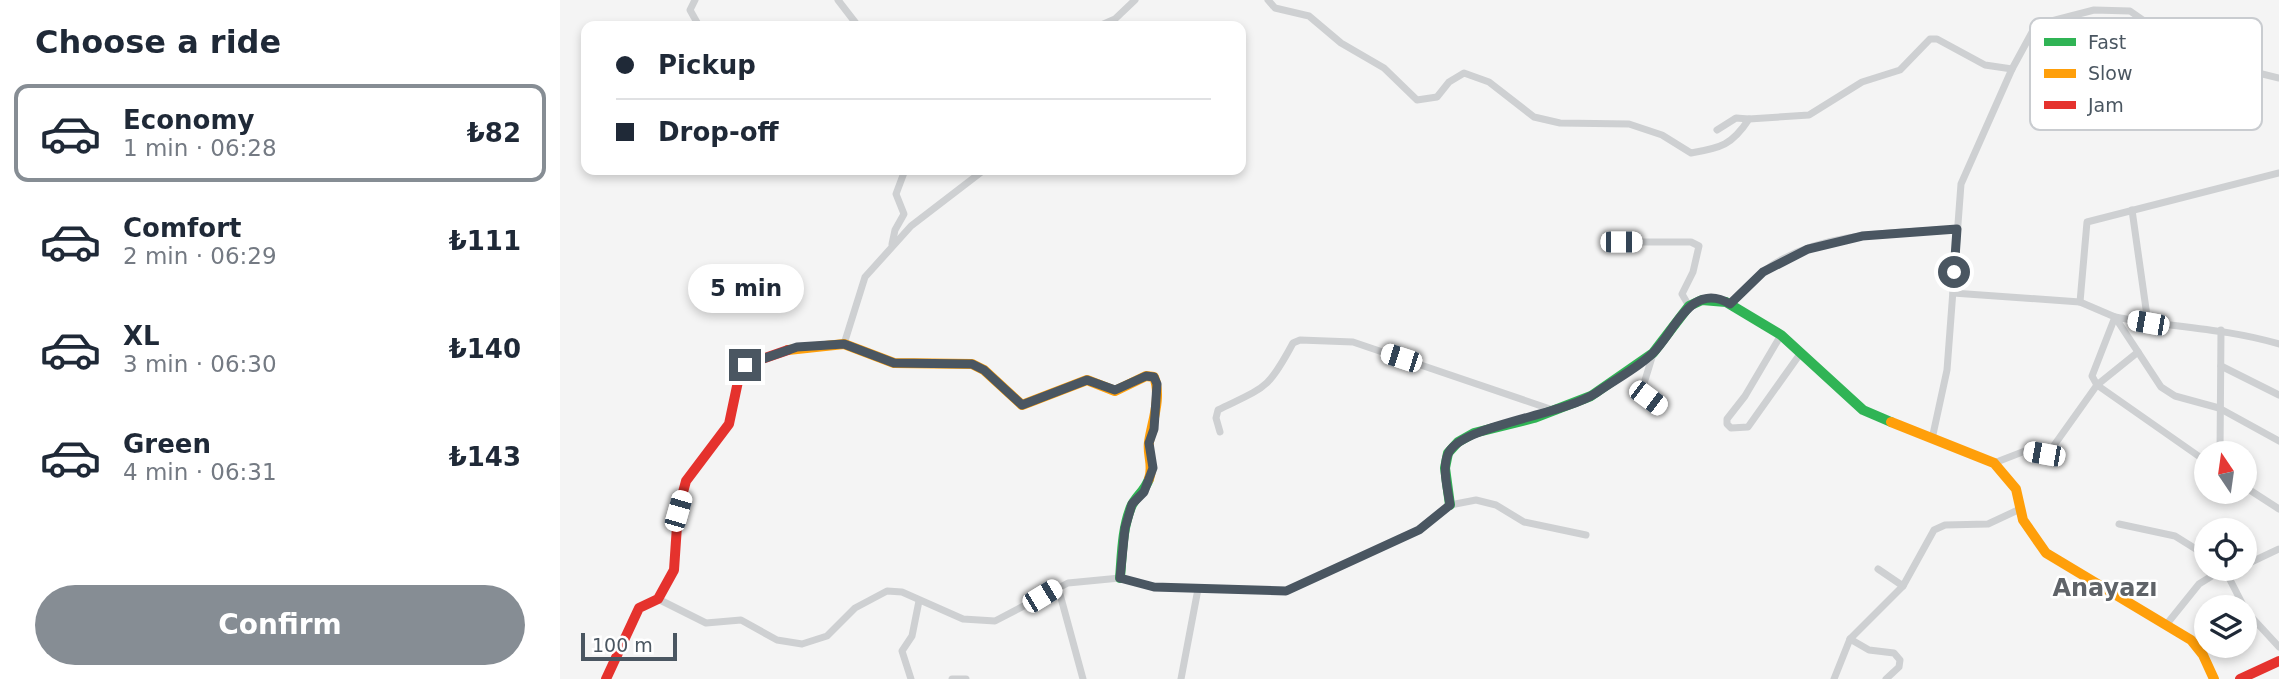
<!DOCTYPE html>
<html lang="en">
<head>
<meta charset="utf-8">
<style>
	body { margin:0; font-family:"DejaVu Sans",sans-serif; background:#f2f2f3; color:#1f2937; height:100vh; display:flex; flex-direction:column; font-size:26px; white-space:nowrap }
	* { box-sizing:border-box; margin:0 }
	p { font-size:23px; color:#747a83 }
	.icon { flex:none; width:38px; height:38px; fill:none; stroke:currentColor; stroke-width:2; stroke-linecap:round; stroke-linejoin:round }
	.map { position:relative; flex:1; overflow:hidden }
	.details { display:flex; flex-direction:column; background:#fff; width:560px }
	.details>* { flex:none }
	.banner { position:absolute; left:21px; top:21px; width:665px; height:154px; border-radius:14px; box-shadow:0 4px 10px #0003; display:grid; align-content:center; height:154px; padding:0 35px; background:#fff }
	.needle { width:46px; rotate:347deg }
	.tools { position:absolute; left:1634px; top:441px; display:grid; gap:14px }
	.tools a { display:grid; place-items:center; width:63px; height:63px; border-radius:50%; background:#fff; box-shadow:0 4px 10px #0003; font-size:35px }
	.scale { position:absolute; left:21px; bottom:18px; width:96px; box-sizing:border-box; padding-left:7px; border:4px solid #4a5661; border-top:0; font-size:19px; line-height:24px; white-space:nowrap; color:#4a5661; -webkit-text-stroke:5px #fff; paint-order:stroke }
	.end { position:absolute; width:32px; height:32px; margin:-16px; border:9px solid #4a5661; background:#fff; box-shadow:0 0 0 4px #fff }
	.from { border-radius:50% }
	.bubble { position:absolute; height:49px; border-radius:24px; background:#fff; box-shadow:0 4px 10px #0003; font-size:23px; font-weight:800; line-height:49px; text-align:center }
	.car { position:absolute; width:21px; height:42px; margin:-21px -10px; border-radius:9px; box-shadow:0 0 5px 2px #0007; background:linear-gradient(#fff 24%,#345 0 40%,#fff 0 76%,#345 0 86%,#fff 0) }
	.banner b { display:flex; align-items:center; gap:24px; height:66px; font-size:26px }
	.banner b+b { border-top:2px solid #e0e1e3 }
	.banner i { width:18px; height:18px; background:#1f2937 }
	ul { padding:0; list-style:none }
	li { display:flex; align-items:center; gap:21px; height:98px; margin:0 14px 10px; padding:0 21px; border:4px solid transparent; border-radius:14px }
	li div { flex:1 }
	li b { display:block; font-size:26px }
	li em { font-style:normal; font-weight:800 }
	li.selected { border-color:#868d94 }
	li>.icon { width:63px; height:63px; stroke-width:1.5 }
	h2 { padding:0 35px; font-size:32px; line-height:84px }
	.primary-button { display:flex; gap:14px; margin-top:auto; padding:14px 35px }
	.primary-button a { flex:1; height:80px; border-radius:42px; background:#868d94; color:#fff; font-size:28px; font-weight:800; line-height:80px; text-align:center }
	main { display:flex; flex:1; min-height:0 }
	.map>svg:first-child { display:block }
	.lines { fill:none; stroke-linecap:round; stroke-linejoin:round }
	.street { stroke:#ced0d2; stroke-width:7 }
	.fast { stroke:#30b455; stroke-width:10 }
	.slow { stroke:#ff9f0a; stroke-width:10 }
	.jam { stroke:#e5322d; stroke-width:10 }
	.route { stroke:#4a5661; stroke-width:9 }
	.labels { text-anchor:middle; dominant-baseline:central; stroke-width:5; stroke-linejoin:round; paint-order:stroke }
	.district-label { font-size:24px; font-weight:bold; fill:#5f6368; stroke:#fff }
	.key { fill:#fff; stroke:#c9ccd0; stroke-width:2 }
	.key-label { font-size:19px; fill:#4a5661 }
</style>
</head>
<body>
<main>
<section class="details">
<h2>Choose a ride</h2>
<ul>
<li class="selected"><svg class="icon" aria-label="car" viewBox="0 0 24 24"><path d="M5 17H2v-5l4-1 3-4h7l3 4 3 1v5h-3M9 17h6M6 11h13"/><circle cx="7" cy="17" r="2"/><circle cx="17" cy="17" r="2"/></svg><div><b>Economy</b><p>1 min · 06:28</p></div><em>₺82</em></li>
<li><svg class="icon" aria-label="car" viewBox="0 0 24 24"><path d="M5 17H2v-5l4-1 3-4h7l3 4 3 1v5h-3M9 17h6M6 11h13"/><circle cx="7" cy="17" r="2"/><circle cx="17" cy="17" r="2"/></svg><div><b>Comfort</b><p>2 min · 06:29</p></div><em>₺111</em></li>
<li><svg class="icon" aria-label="car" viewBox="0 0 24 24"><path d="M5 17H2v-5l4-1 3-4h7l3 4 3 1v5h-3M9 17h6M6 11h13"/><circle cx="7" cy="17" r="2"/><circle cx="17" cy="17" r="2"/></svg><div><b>XL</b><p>3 min · 06:30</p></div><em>₺140</em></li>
<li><svg class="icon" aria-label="car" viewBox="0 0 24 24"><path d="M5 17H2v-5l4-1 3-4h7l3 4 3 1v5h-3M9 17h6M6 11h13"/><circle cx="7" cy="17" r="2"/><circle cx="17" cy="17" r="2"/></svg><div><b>Green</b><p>4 min · 06:31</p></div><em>₺143</em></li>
</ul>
<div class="primary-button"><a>Confirm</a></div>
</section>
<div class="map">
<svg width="1719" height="679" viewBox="0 0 1719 679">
	<rect width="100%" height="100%" fill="#f4f4f4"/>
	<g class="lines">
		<g class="street">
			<path d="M135 0 130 10 139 26"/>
			<path d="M278 0 298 26"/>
			<path d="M708 0 715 8 749 16 781 43 824 68 857 100 877 97 889 82 904 73 929 82 974 117 1000 123 1069 124 1102 135 1131 153C1161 148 1172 145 1189 119L1249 115 1302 82 1340 70 1370 39H1377L1425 65 1452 69"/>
			<path d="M539 26 555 19 575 0"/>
			<path d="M1157 130 1176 118 1189 119"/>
			<path d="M1572 210 1588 323"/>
			<path d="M1061 242H1131L1139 246 1133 272 1122 294 1129 306"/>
			<path d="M332 244 335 230 344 214 336 194 345 170"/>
			<path d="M1393 293 1520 302 1555 317 1532 376 1537 385 1647 462"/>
			<path d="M1520 302 1527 222 1719 173"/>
			<path d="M1170 304C1184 291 1197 275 1214 264 1267 231 1337 233 1397 229"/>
			<path d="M1221 335 1185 396 1167 419V424L1171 428 1188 427 1240 354"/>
			<path d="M284 344 305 277 351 226 424 170"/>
			<path d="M1719 344C1665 328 1610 327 1555 317L1601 387 1615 396 1659 408 1719 441"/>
			<path d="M1093 354 1082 390 1103 408"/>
			<path d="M1661 366 1719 395"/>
			<path d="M660 432 656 418 658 410C705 387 708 390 733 343L740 340 793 342 996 411"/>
			<path d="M1372 439 1387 370 1401 184 1452 69 1476 25 1534 10 1570 11 1593 27 1674 67 1719 78"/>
			<path d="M1660 453 1661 330"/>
			<path d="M1434 463 1465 451 1484 454 1490 451 1537 385 1578 352"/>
			<path d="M1685 487 1719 509"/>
			<path d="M1559 524 1615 536 1647 556"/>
			<path d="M1685 565 1719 549"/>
			<path d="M1318 569 1343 586"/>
			<path d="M1670 569 1665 570 1684 607"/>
			<path d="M498 587 523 679"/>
			<path d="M98 599 146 623 181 620 217 640 242 644 267 636 295 608 327 591 342 592 403 619 435 621 508 583 560 578 594 587 726 591 859 530 890 505 916 500 936 505 964 522 1026 535"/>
			<path d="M1685 610 1719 647"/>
			<path d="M1606 625 1639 584 1663 569"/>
			<path d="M1290 639 1309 650 1334 653 1340 660 1339 667 1326 679"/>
			<path d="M351 679 342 651 352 636 359 601"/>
			<path d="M392 679H406"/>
			<path d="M621 679 638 589"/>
			<path d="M1274 679 1290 639 1343 586 1374 530 1385 525 1428 524 1460 509"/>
		</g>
		<g class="fast">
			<path d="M890 505 885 468 888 453 898 442 914 433 974 418 1031 396 1093 353 1129 306 1142 300 1166 302 1221 335 1303 410 1331 422"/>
			<path d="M560 578C562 555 562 529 571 507 575 497 585 491 589 479"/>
		</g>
		<g class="slow">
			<path d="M228 350 284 344 334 363 412 364 424 370 462 405 527 380 555 391 586 376 594 377C602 397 592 422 589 442 587 456 594 465 589 479"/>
			<path d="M1331 422 1434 463 1456 489 1463 520 1486 553 1631 640 1643 655 1654 679"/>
		</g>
		<g class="jam">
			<path d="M46 679 79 608 98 599 114 570 118 511 126 481 169 424 180 372 185 365 228 350"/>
			<path d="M1680 679 1719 661"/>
		</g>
	</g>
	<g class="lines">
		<path class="route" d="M185 365 237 347 284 344 334 363 412 364 424 370 462 405 527 380 555 390 586 376 594 377 597 384 594 429 589 443 593 468 584 492 572 504 565 528 560 578 594 587 726 591 859 530 890 505C888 490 881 466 889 452 904 425 1003 415 1036 393 1054 380 1078 368 1093 353 1114 333 1131 280 1170 304L1203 272 1248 249 1302 236 1397 229 1394 272"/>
	</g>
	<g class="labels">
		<g class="district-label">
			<text x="1545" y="588">Anayazı</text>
		</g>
	</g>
	<rect x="1470" y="18" width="232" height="112" rx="10" class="key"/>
	<rect x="1484" y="38" width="32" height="8" fill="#30b455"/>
	<rect x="1484" y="69" width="32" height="9" fill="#ff9f0a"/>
	<rect x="1484" y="101" width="32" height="8" fill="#e5322d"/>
	<g class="key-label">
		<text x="1528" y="49">Fast</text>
		<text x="1528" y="80">Slow</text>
		<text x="1528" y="112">Jam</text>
	</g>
</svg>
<div class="tools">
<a><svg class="needle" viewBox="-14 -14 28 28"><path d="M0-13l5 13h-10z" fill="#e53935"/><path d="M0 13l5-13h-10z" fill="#747a83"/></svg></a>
<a><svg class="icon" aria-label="locate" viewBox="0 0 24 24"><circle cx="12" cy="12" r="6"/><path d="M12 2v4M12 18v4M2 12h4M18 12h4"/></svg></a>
<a><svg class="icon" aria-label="layers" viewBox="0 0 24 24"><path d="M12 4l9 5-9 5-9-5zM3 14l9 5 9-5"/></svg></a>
</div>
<div class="scale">100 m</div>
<i class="end from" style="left:1394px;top:272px"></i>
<i class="end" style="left:185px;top:365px"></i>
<div class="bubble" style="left:128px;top:264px;width:116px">5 min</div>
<i class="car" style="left:1061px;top:242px;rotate:90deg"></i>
<i class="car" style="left:1588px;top:323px;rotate:280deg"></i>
<i class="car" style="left:841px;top:358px;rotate:288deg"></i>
<i class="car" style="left:1088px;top:398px;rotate:127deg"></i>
<i class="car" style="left:1484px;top:454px;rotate:280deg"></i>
<i class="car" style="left:118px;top:511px;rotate:16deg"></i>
<i class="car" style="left:482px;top:596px;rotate:59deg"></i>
<div class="banner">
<b><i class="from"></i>Pickup</b>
<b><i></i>Drop-off</b>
</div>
</div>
</main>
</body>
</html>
